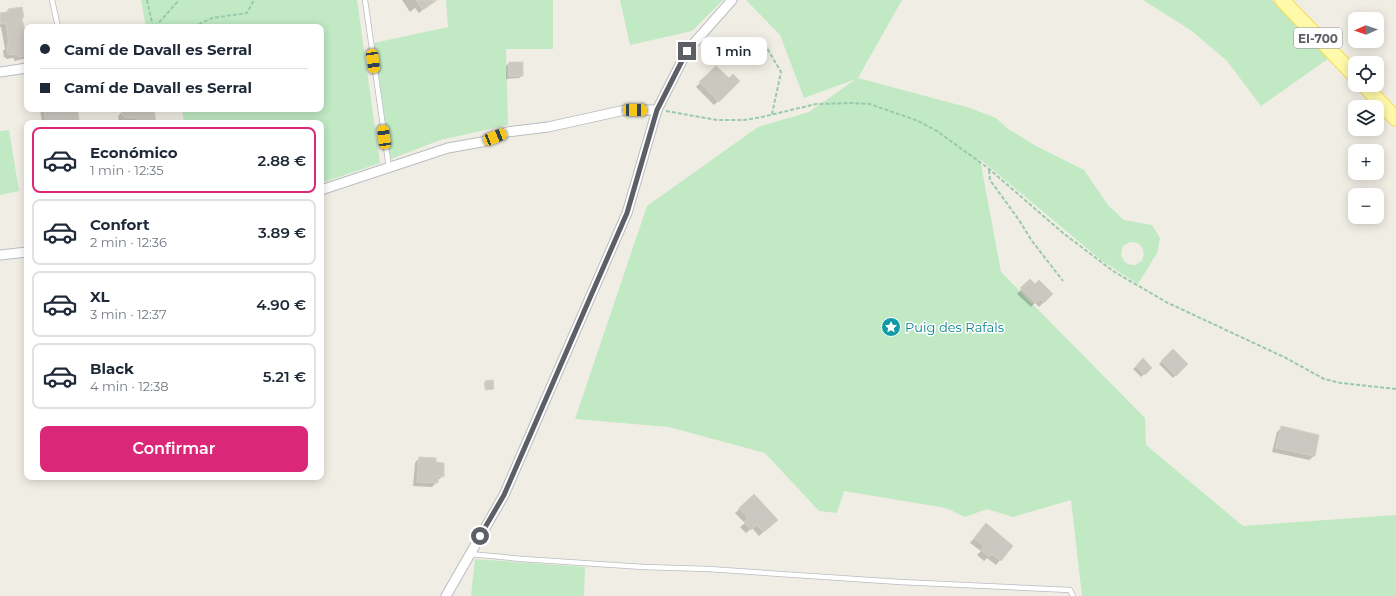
<!DOCTYPE html>
<html lang="es">
<head>
<meta charset="utf-8">
<style>
	body { margin:0; font-family:Montserrat,sans-serif; background:#f2f2f3; color:#1f2937; height:100vh; display:flex; flex-direction:column; font-size:15px; white-space:nowrap }
	* { box-sizing:border-box; margin:0 }
	p { font-size:13px; color:#747a83 }
	.icon { flex:none; width:22px; height:22px; fill:none; stroke:currentColor; stroke-width:2; stroke-linecap:round; stroke-linejoin:round }
	.map { position:relative; flex:1; overflow:hidden }
	.sheet { position:absolute; left:24px; top:120px; width:300px; height:360px; display:flex; flex-direction:column; background:#fff; border-radius:8px; box-shadow:0 2px 10px #0003 }
	.sheet>* { flex:none }
	.banner { position:absolute; left:24px; top:24px; width:300px; height:88px; border-radius:8px; box-shadow:0 2px 10px #0003; display:grid; align-content:center; height:88px; padding:0 16px; background:#fff }
	.needle { width:26px; rotate:268deg }
	.fabs { position:absolute; left:1348px; top:12px; display:grid; gap:8px }
	.fabs a { display:grid; place-items:center; width:36px; height:36px; border-radius:8px; background:#fff; box-shadow:0 2px 10px #0003; font-size:20px }
	.end { position:absolute; width:18px; height:18px; margin:-9px; border:5px solid #5c6066; background:#fff; box-shadow:0 0 0 2px #fff }
	.from { border-radius:50% }
	.bubble { position:absolute; height:28px; border-radius:8px; background:#fff; box-shadow:0 2px 10px #0003; font-size:13px; font-weight:600; line-height:28px; text-align:center }
	.car { position:absolute; width:12px; height:24px; margin:-12px -6px; border-radius:5px; box-shadow:0 0 3px 1px #0007; background:linear-gradient(#f5c518 24%,#345 0 40%,#f5c518 0 76%,#345 0 86%,#f5c518 0) }
	.banner b { display:flex; align-items:center; gap:14px; height:38px; font-size:15px }
	.banner b+b { border-top:1px solid #e0e1e3 }
	.banner i { width:10px; height:10px; background:#1f2937 }
	ul { padding:7px 0 0; list-style:none }
	li { display:flex; align-items:center; gap:12px; height:66px; margin:0 8px 6px; padding:0 8px; border:2px solid #e0e1e3; border-radius:8px }
	li div { flex:1 }
	li b { display:block; font-size:15px }
	li em { font-style:normal; font-weight:600 }
	li.selected { border-color:#db2777 }
	li>.icon { width:36px; height:36px; stroke-width:1.5 }
	.button { display:flex; gap:8px; margin-top:auto; padding:8px 16px }
	.button a { flex:1; height:46px; border-radius:8px; background:#db2777; color:#fff; font-size:16px; font-weight:600; line-height:46px; text-align:center }
	.map>svg:first-child { display:block }
	.green { fill:#c0e9c4; fill-rule:evenodd }
	.shadow { fill:#0003 }
	.building { fill:#cbc8c1; stroke:#d5d1c2 }
	.lines { fill:none; stroke-linecap:round; stroke-linejoin:round }
	.lane-casing { stroke:#b9bcc1; stroke-width:6 }
	.street-casing { stroke:#b9bcc1; stroke-width:11 }
	.primary-casing { stroke:#fadb54; stroke-width:16 }
	.path { stroke:#98caab; stroke-width:2; stroke-dasharray:4 2; stroke-linecap:butt }
	.lane { stroke:#fff; stroke-width:4.5 }
	.street { stroke:#fff; stroke-width:9 }
	.primary { stroke:#fffaaa; stroke-width:14 }
	.route { stroke:#5c6066; stroke-width:5 }
	.labels { text-anchor:middle; dominant-baseline:central; stroke-width:3; stroke-linejoin:round; paint-order:stroke }
	.shield { fill:#fff; stroke:#8d9094; stroke-width:1 }
	.shield-label { font-size:12px; font-weight:bold; fill:#5c6066 }
	.culture-label { font-size:13px; fill:#0d838f; stroke:#fff; text-anchor:start }
</style>
</head>
<body>
<div class="map">
<svg width="1396" height="596" viewBox="0 0 1396 596">
	<rect width="100%" height="100%" fill="#f0eee4"/>
	<g class="green">
		<path d="M141 0H357L380 163 321 183V123H184L182 109H321V27H146Z"/>
		<path d="M446 0H553V49H506L508 125 440 140 391 159 374 43 448 27Z"/>
		<path d="M620 0H723L692 31 630 45Z"/>
		<path d="M746 0H902L858 78 970 108 996 118 1008 129 1036 146 1084 170 1108 205 1124 220 1152 225 1160 238 1157 253 1138 284 1101 260 980 159 1001 272 1145 418 1146 445 1243 526 1396 515V596H1082L1071 500 1013 517 987 509 965 517 946 508 844 491 837 513 819 511 765 453 669 427 575 419 647 206 758 127 809 112 856 79 804 98 780 35ZM1130 242 1138 243C1144 248 1145 253 1142 261L1135 265C1127 265 1123 262 1121 254L1123 246Z"/>
		<path d="M1143 0H1272L1329 58 1261 106 1227 61 1192 31Z"/>
		<path d="M9 130 19 191 0 195V131Z"/>
		<path d="M475 559 585 567 584 596H471Z"/>
	</g>
	<g class="shadow">
		<path d="M402 0H432L433 1 419 13 415 8 410 12Z"/>
		<path d="M8 10 21 18 27 40V58L14 61V58L6 59V57L4 58 3 51 5 49 1 27H0V14L5 13Z"/>
		<path d="M509 63 522 76 519 78 506 79V66Z"/>
		<path d="M716 67 729 80 739 81 714 105 696 87Z"/>
		<path d="M40 109H75L78 119 76 123H42Z"/>
		<path d="M125 109H150L155 123H131L130 121H119L118 116Z"/>
		<path d="M1030 280 1035 285 1052 294 1039 307 1035 303 1031 307 1017 294Z"/>
		<path d="M1173 350 1187 364 1173 378 1159 364Z"/>
		<path d="M1143 360 1151 368 1141 377 1133 369Z"/>
		<path d="M485 382 493 388 485 390 484 383Z"/>
		<path d="M1281 428 1318 436 1314 456 1309 460 1272 452 1277 432Z"/>
		<path d="M419 458 435 463 443 476 437 481V482L432 487 413 486 415 463Z"/>
		<path d="M754 495 776 520 759 536 752 528 746 533 740 527 745 523 735 513Z"/>
		<path d="M982 529 1012 546 996 565 987 558 984 561 977 555 981 551 970 543Z"/>
	</g>
	<g class="building">
		<path d="M416 0H437L423 10Z"/>
		<path d="M22 7 24 17 22 18 23 23 27 39V55L19 57 18 54 10 55V53L8 54 7 45H9L6 23 0 24V13L8 12V9Z"/>
		<rect x="509" y="62" width="14" height="14"/>
		<path d="M716 66 729 78 733 74 740 81 719 102 699 82Z"/>
		<path d="M44 109H74V111H78L79 120H77V123H46Z"/>
		<path d="M121 109H154L156 123H136V117L127 118 123 116Z"/>
		<path d="M1030 279 1035 284 1039 280 1053 294 1044 303 1040 299 1036 303 1020 288Z"/>
		<path d="M1173 349 1188 364 1176 376 1161 361Z"/>
		<path d="M1143 358 1152 368 1145 375 1136 366Z"/>
		<path d="M493 380 494 389 486 390 485 381Z"/>
		<path d="M1281 426 1319 435 1315 456 1276 448Z"/>
		<path d="M419 457 436 458V462L444 463V477L438 476V483L417 482Z"/>
		<path d="M754 494 778 520 764 532 757 525 751 530 744 522 748 518 739 508Z"/>
		<path d="M986 523 1013 546 1001 561 992 554 989 557 981 550 984 546 974 538Z"/>
	</g>
	<g class="lines">
		<g class="lane-casing">
			<g id="lane">
				<path d="M52 0 58 27"/>
				<path d="M365 0 389 168"/>
				<path d="M470 554 522 559 644 567 708 569 900 582 1070 590 1073 596"/>
			</g>
		</g>
		<g class="street-casing">
			<g id="street">
				<path d="M0 72 27 68"/>
				<path d="M321 190 448 148 482 142 507 132 548 127 625 110H657"/>
				<path d="M0 255 27 252"/>
				<path d="M446 596 504 495 627 213 657 110 687 51 732 0"/>
			</g>
		</g>
		<g class="primary-casing">
			<g id="primary">
				<path d="M1282 0 1355 76"/>
				<path d="M1364 85 1396 119"/>
			</g>
		</g>
		<g class="path">
			<path d="M147 0 153 27"/>
			<path d="M155 27 179 0"/>
			<path d="M193 27 212 18 247 13 254 0"/>
			<path d="M743 49 751 41 767 48 781 72 772 114"/>
			<path d="M666 111 717 120H744L762 117 816 104 852 103 870 104 918 121 937 131 988 168 1063 233 1113 271 1166 302 1286 358 1324 379 1341 383 1396 389"/>
			<path d="M989 170 990 180 1019 220 1032 241 1063 281"/>
		</g>
		<use href="#lane" class="lane"/>
		<use href="#street" class="street"/>
		<use href="#primary" class="primary"/>
	</g>
	<g class="lines">
		<path class="route" d="M480 536 504 495 627 213 657 110 687 51"/>
	</g>
	<defs>
		<g id="sight-disc" transform="scale(1)"><circle r="9.5" fill="#0f9aa8" stroke="#fff"/><path d="M0-6L1.8-2.2L6-1.7L2.9 1.2L3.7 5.4L0 3.3L-3.7 5.4L-2.9 1.2L-6-1.7L-1.8-2.2Z" fill="#fff"/></g>
	</defs>
	<g fill-rule="evenodd">
		<use href="#sight-disc" x="891" y="327"/>
	</g>
	<g class="labels">
		<rect class="shield" x="1294" y="28" width="48" height="20" rx="3"/>
		<g class="shield-label">
			<text x="1318" y="38">EI-700</text>
		</g>
		<g class="culture-label">
			<text x="905" y="327">Puig des Rafals</text>
		</g>
	</g>
</svg>
<div class="fabs">
<a><svg class="needle" viewBox="-14 -14 28 28"><path d="M0-13l5 13h-10z" fill="#e53935"/><path d="M0 13l5-13h-10z" fill="#747a83"/></svg></a>
<a><svg class="icon" aria-label="locate" viewBox="0 0 24 24"><circle cx="12" cy="12" r="6"/><path d="M12 2v4M12 18v4M2 12h4M18 12h4"/></svg></a>
<a><svg class="icon" aria-label="layers" viewBox="0 0 24 24"><path d="M12 4l9 5-9 5-9-5zM3 14l9 5 9-5"/></svg></a>
<a>+</a>
<a>−</a>
</div>
<i class="end from" style="left:480px;top:536px"></i>
<i class="end" style="left:687px;top:51px"></i>
<div class="bubble" style="left:701px;top:37px;width:66px">1 min</div>
<i class="car" style="left:373px;top:61px;rotate:172deg"></i>
<i class="car" style="left:635px;top:110px;rotate:91deg"></i>
<i class="car" style="left:384px;top:137px;rotate:352deg"></i>
<i class="car" style="left:495px;top:137px;rotate:68deg"></i>
<div class="banner">
<b><i class="from"></i>Camí de Davall es Serral</b>
<b><i></i>Camí de Davall es Serral</b>
</div>
<section class="sheet">
<ul>
<li class="selected"><svg class="icon" aria-label="car" viewBox="0 0 24 24"><path d="M5 17H2v-5l4-1 3-4h7l3 4 3 1v5h-3M9 17h6M6 11h13"/><circle cx="7" cy="17" r="2"/><circle cx="17" cy="17" r="2"/></svg><div><b>Económico</b><p>1 min · 12:35</p></div><em>2.88 €</em></li>
<li><svg class="icon" aria-label="car" viewBox="0 0 24 24"><path d="M5 17H2v-5l4-1 3-4h7l3 4 3 1v5h-3M9 17h6M6 11h13"/><circle cx="7" cy="17" r="2"/><circle cx="17" cy="17" r="2"/></svg><div><b>Confort</b><p>2 min · 12:36</p></div><em>3.89 €</em></li>
<li><svg class="icon" aria-label="car" viewBox="0 0 24 24"><path d="M5 17H2v-5l4-1 3-4h7l3 4 3 1v5h-3M9 17h6M6 11h13"/><circle cx="7" cy="17" r="2"/><circle cx="17" cy="17" r="2"/></svg><div><b>XL</b><p>3 min · 12:37</p></div><em>4.90 €</em></li>
<li><svg class="icon" aria-label="car" viewBox="0 0 24 24"><path d="M5 17H2v-5l4-1 3-4h7l3 4 3 1v5h-3M9 17h6M6 11h13"/><circle cx="7" cy="17" r="2"/><circle cx="17" cy="17" r="2"/></svg><div><b>Black</b><p>4 min · 12:38</p></div><em>5.21 €</em></li>
</ul>
<div class="button"><a>Confirmar</a></div>
</section>
</div>
</body>
</html>
